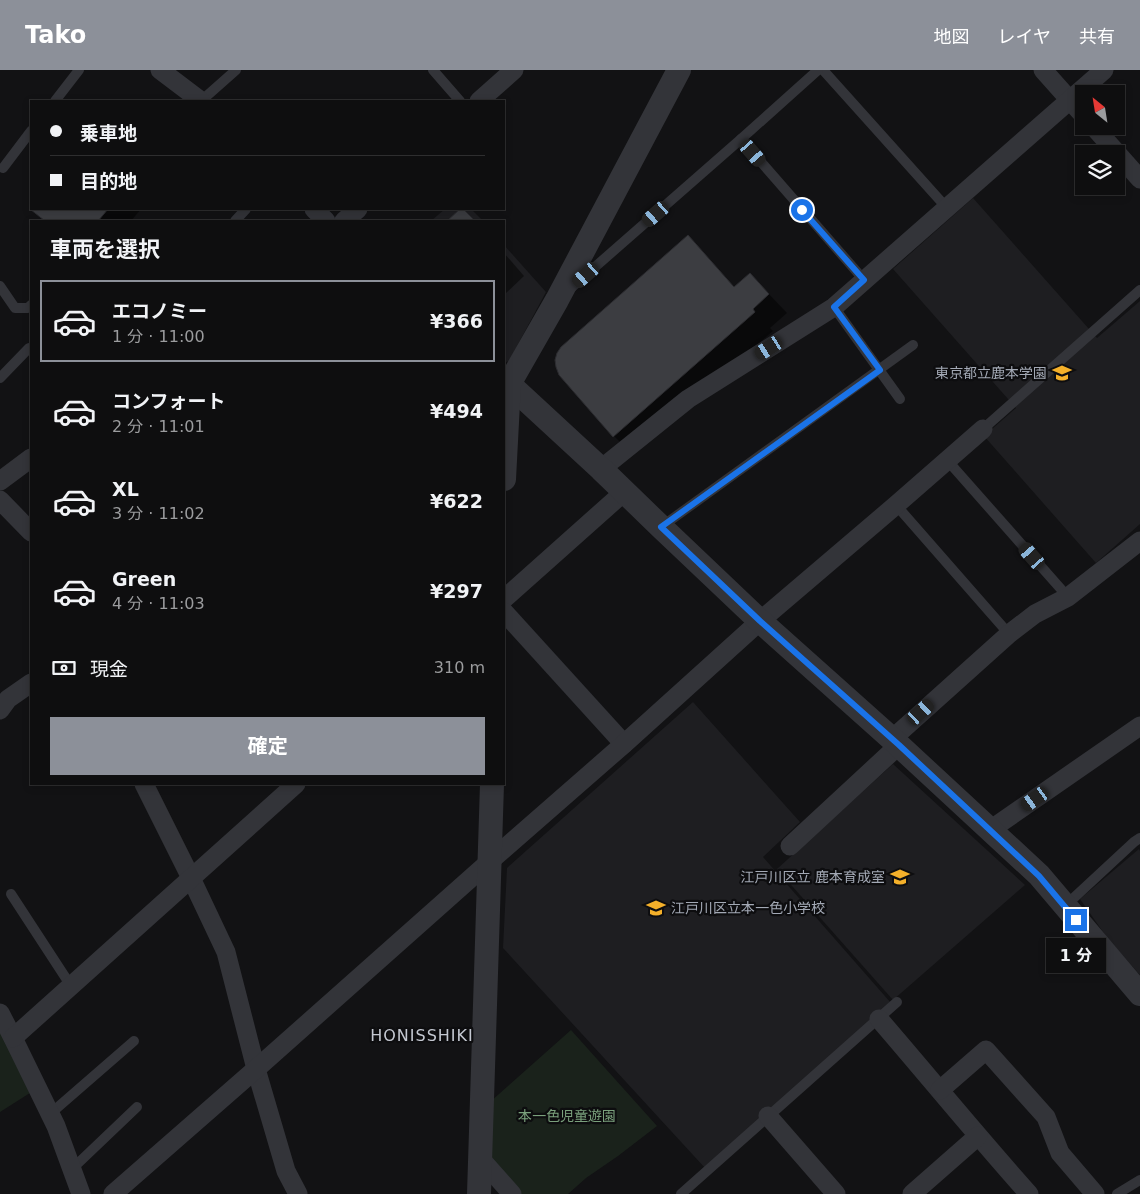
<!DOCTYPE html>
<html lang="ja">
<head>
<meta charset="utf-8">
<style>
	body { margin:0; font-family:"DejaVu Sans","Noto Sans JP",sans-serif; background:#171718; color:#f1f3f6; height:100vh; display:flex; flex-direction:column; font-size:19px; white-space:nowrap }
	* { box-sizing:border-box; margin:0 }
	p { font-size:16px; color:#9b9c9e }
	.icon { flex:none; width:28px; height:28px; fill:none; stroke:currentColor; stroke-width:2; stroke-linecap:round; stroke-linejoin:round }
	.map { position:relative; flex:1; overflow:hidden }
	.sheet { position:absolute; left:30px; top:150px; width:475px; height:565px; display:flex; flex-direction:column; background:#0e0e0f; border-radius:0px; box-shadow:0 2px 8px #0003,0 0 0 1px #2e2e2f }
	.sheet>* { flex:none }
	.top-card { position:absolute; left:30px; top:30px; width:475px; height:110px; border-radius:0px; box-shadow:0 2px 8px #0003,0 0 0 1px #2e2e2f; display:grid; align-content:center; height:110px; padding:0 20px; background:#0e0e0f }
	.needle { width:32px; rotate:330deg }
	.tools { position:absolute; left:1075px; top:15px; display:grid; gap:10px }
	.tools a { display:grid; place-items:center; width:50px; height:50px; border-radius:0px; background:#0e0e0f; box-shadow:0 2px 8px #0003,0 0 0 1px #2e2e2f; font-size:25px }
	.end { position:absolute; width:22px; height:22px; margin:-11px; border:6px solid #1a73e8; background:#fff; box-shadow:0 0 0 2px #fff }
	.from { border-radius:50% }
	.bubble { position:absolute; height:35px; border-radius:0px; background:#0e0e0f; box-shadow:0 2px 8px #0003,0 0 0 1px #2e2e2f; font-size:16px; font-weight:700; line-height:35px; text-align:center }
	.car { position:absolute; width:15px; height:30px; margin:-15px -8px; border-radius:6px; box-shadow:0 0 4px 1px #0007; background:linear-gradient(#222 24%,#8ab4d8 0 40%,#222 0 76%,#8ab4d8 0 86%,#222 0) }
	.top-card b { display:flex; align-items:center; gap:18px; height:48px; font-size:19px }
	.top-card b+b { border-top:1px solid #2e2e2f }
	.top-card i { width:12px; height:12px; background:#f1f3f6 }
	ul { padding:0; list-style:none }
	li { display:flex; align-items:center; gap:15px; height:82px; margin:0 10px 8px; padding:0 10px; border:2px solid transparent; border-radius:0px }
	li div { flex:1 }
	li b { display:block; font-size:19px }
	li em { font-style:normal; font-weight:700 }
	li.selected { border-color:#8c9099 }
	li>.icon { width:45px; height:45px; stroke-width:1.5 }
	h2 { padding:0 20px; font-size:22px; line-height:60px }
	.pay { display:flex; align-items:center; gap:12px; height:55px; padding:0 20px; font-size:19px }
	.pay p { margin-inline-start:auto }
	.cta { display:flex; gap:10px; margin-top:auto; padding:10px 20px }
	.cta a { flex:1; height:58px; border-radius:0px; background:#8c9099; color:#fff; font-size:20px; font-weight:700; line-height:58px; text-align:center }
	header { display:flex; align-items:center; gap:30px; box-sizing:border-box; height:70px; padding:0 25px; background:#8c9099; color:#fff }
	header strong { font-size:24px }
	nav { display:flex; gap:28px; margin-inline-start:auto; font-size:18px }
	.map>svg:first-child { display:block }
	.built { fill:#1e1e21 }
	.green { fill:#1a221b }
	.shadow { fill:#0007 }
	.building { fill:#3c3d41; stroke:#2c2c30 }
	.lines { fill:none; stroke-linecap:round; stroke-linejoin:round }
	.service { stroke:#333439; stroke-width:10 }
	.minor { stroke:#333439; stroke-width:19 }
	.tertiary { stroke:#333439; stroke-width:24 }
	.route { stroke:#1a73e8; stroke-width:6 }
	.labels { text-anchor:middle; dominant-baseline:central; stroke-width:4.5; stroke-linejoin:round; paint-order:stroke }
	.poi-label { font-size:14px; fill:#a3a9b5; stroke:#0d0d0f; text-anchor:end }
	.park-label { font-size:14px; fill:#7aa07c; stroke:#0d0d0f }
	.quarter-label { font-size:16px; letter-spacing:1px; fill:#c4c8d1; stroke:#0d0d0f }
</style>
</head>
<body>
<header>
<strong>Tako</strong>
<nav><a>地図</a><a>レイヤ</a><a>共有</a></nav>
</header>
<div class="map">
<svg width="1140" height="1124" viewBox="0 0 1140 1124">
	<rect width="100%" height="100%" fill="#121214"/>
	<g class="built">
		<path d="M973 128 1097 268 1140 231V454L1096 493 984 366 1016 338 893 199Z"/>
		<path d="M445 139H471L483 151H431Z"/>
		<path d="M504 175 546 222 509 291 504 293Z"/>
		<path d="M693 632 800 752 763 787 891 933 705 1098 503 878 507 798Z"/>
		<path d="M893 694 1025 815 893 930 777 799Z"/>
		<path d="M1139 779 1140 781V905L1108 869 1080 829Z"/>
	</g>
	<g class="green">
		<path d="M0 960 33 1021 0 1042Z"/>
		<path d="M571 960 657 1056 618 1086 586 1108 568 1124H521L488 1086 490 1032Z"/>
	</g>
	<g class="shadow">
		<path d="M32 139H141L131 151H44Z"/>
		<path d="M504 183 524 206 504 225Z"/>
		<path d="M706 185 735 218 750 204 787 243 770 258 773 261 632 384 614 366 560 304Z"/>
	</g>
	<g class="building">
		<path d="M31 137V139H108L98 151H45L30 139Z"/>
		<path d="M460 139H463L475 151H447Z"/>
		<path d="M688 165 734 217 750 203 769 224 753 239 755 242 613 367 559 305 556 297 555 290 557 283 561 277Z"/>
	</g>
	<g class="lines">
		<g class="service">
			<path d="M433 0 460 31"/>
			<path d="M823 0 946 137"/>
			<path d="M55 31 79 0"/>
			<path d="M201 31 236 0"/>
			<path d="M741 69 864 210"/>
			<path d="M3 98 31 61"/>
			<path d="M235 151 246 139"/>
			<path d="M0 216 15 238H28L31 235"/>
			<path d="M571 218 741 69 818 0"/>
			<path d="M834 237 900 329"/>
			<path d="M0 308 29 278"/>
			<path d="M983 359 1140 220"/>
			<path d="M947 390 1068 527"/>
			<path d="M896 435 1009 564"/>
			<path d="M661 457 913 275"/>
			<path d="M11 824 71 916"/>
			<path d="M1065 836 1134 772 1140 768"/>
			<path d="M50 1044 134 971"/>
			<path d="M72 1099 137 1037"/>
			<path d="M681 1124 897 932"/>
			<path d="M1117 1124 1140 1110"/>
		</g>
		<g class="minor">
			<path d="M160 0 201 31"/>
			<path d="M1043 0 1084 46"/>
			<path d="M479 31 514 0"/>
			<path d="M1093 56 1140 109"/>
			<path d="M314 139 326 151"/>
			<path d="M344 151 358 139"/>
			<path d="M601 399 688 329 834 237 1104 0"/>
			<path d="M0 411 31 388"/>
			<path d="M0 430 31 462"/>
			<path d="M504 529 624 422"/>
			<path d="M504 542 624 674"/>
			<path d="M0 640 8 629 31 613"/>
			<path d="M892 669 1009 564 1035 544 1068 527 1140 471"/>
			<path d="M144 714 191 808 226 882 256 999 286 1101 298 1124"/>
			<path d="M990 760 1140 656"/>
			<path d="M790 776 899 675"/>
			<path d="M0 943 13 968 56 1056 81 1124"/>
			<path d="M879 949C929 1007 978 1067 1029 1124"/>
			<path d="M13 968 296 714"/>
			<path d="M940 1020 986 980 1046 1047 1060 1083 1095 1124"/>
			<path d="M768 1046 836 1124"/>
			<path d="M480 1088 512 1124"/>
			<path d="M113 1124 256 999 489 792 624 674 760 551 896 435 983 359"/>
			<path d="M912 1124 978 1066"/>
		</g>
		<g class="tertiary">
			<path d="M509 314 601 399 661 457 760 551 892 669 1039 805 1140 924"/>
			<path d="M504 409 509 314 557 230 679 0"/>
			<path d="M479 1124 492 714"/>
		</g>
	</g>
	<g class="lines">
		<path class="route" d="M802 140 864 210 834 237 880 300 661 457 760 551 899 675 1039 806 1076 850"/>
	</g>
	<defs>
		<g id="school-bare" transform="scale(1.5)"><path d="M0-5L7-2L0 1L-7-2ZM-4 1L0 2.5L4 1V4Q0 6-4 4Z" fill="#f4b02a" stroke="#0d0d0f" stroke-width="2.5" paint-order="stroke"/></g>
	</defs>
	<g fill-rule="evenodd">
		<use href="#school-bare" x="1062" y="303"/>
		<use href="#school-bare" x="900" y="807"/>
		<use href="#school-bare" x="656" y="838"/>
	</g>
	<g class="labels">
		<g class="poi-label">
			<text x="1047" y="303">東京都立鹿本学園</text>
			<text x="885" y="807">江戸川区立 鹿本育成室</text>
			<text x="671" y="838" text-anchor="start">江戸川区立本一色小学校</text>
		</g>
		<g class="park-label">
			<text x="567" y="1046">本一色児童遊園</text>
		</g>
		<g class="quarter-label">
			<text x="422" y="965">HONISSHIKI</text>
		</g>
	</g>
</svg>
<div class="tools">
<a><svg class="needle" viewBox="-14 -14 28 28"><path d="M0-13l5 13h-10z" fill="#e53935"/><path d="M0 13l5-13h-10z" fill="#9b9c9e"/></svg></a>
<a><svg class="icon" aria-label="layers" viewBox="0 0 24 24"><path d="M12 4l9 5-9 5-9-5zM3 14l9 5 9-5"/></svg></a>
</div>
<i class="end from" style="left:802px;top:140px"></i>
<i class="end" style="left:1076px;top:850px"></i>
<div class="bubble" style="left:1046px;top:868px;width:60px">1 分</div>
<i class="car" style="left:753px;top:83px;rotate:139deg"></i>
<i class="car" style="left:656px;top:144px;rotate:229deg"></i>
<i class="car" style="left:586px;top:205px;rotate:229deg"></i>
<i class="car" style="left:769px;top:278px;rotate:237deg"></i>
<i class="car" style="left:1032px;top:486px;rotate:319deg"></i>
<i class="car" style="left:921px;top:642px;rotate:48deg"></i>
<i class="car" style="left:1035px;top:729px;rotate:235deg"></i>
<div class="top-card">
<b><i class="from"></i>乗車地</b>
<b><i></i>目的地</b>
</div>
<section class="sheet">
<h2>車両を選択</h2>
<ul>
<li class="selected"><svg class="icon" aria-label="car" viewBox="0 0 24 24"><path d="M5 17H2v-5l4-1 3-4h7l3 4 3 1v5h-3M9 17h6M6 11h13"/><circle cx="7" cy="17" r="2"/><circle cx="17" cy="17" r="2"/></svg><div><b>エコノミー</b><p>1 分 · 11:00</p></div><em>¥366</em></li>
<li><svg class="icon" aria-label="car" viewBox="0 0 24 24"><path d="M5 17H2v-5l4-1 3-4h7l3 4 3 1v5h-3M9 17h6M6 11h13"/><circle cx="7" cy="17" r="2"/><circle cx="17" cy="17" r="2"/></svg><div><b>コンフォート</b><p>2 分 · 11:01</p></div><em>¥494</em></li>
<li><svg class="icon" aria-label="car" viewBox="0 0 24 24"><path d="M5 17H2v-5l4-1 3-4h7l3 4 3 1v5h-3M9 17h6M6 11h13"/><circle cx="7" cy="17" r="2"/><circle cx="17" cy="17" r="2"/></svg><div><b>XL</b><p>3 分 · 11:02</p></div><em>¥622</em></li>
<li><svg class="icon" aria-label="car" viewBox="0 0 24 24"><path d="M5 17H2v-5l4-1 3-4h7l3 4 3 1v5h-3M9 17h6M6 11h13"/><circle cx="7" cy="17" r="2"/><circle cx="17" cy="17" r="2"/></svg><div><b>Green</b><p>4 分 · 11:03</p></div><em>¥297</em></li>
</ul>
<div class="pay"><svg class="icon" aria-label="cash" viewBox="0 0 24 24"><path d="M3 7h18v10H3z"/><circle cx="12" cy="12" r="2"/></svg>現金<p>310 m</p></div>
<div class="cta"><a>確定</a></div>
</section>
</div>
</body>
</html>
